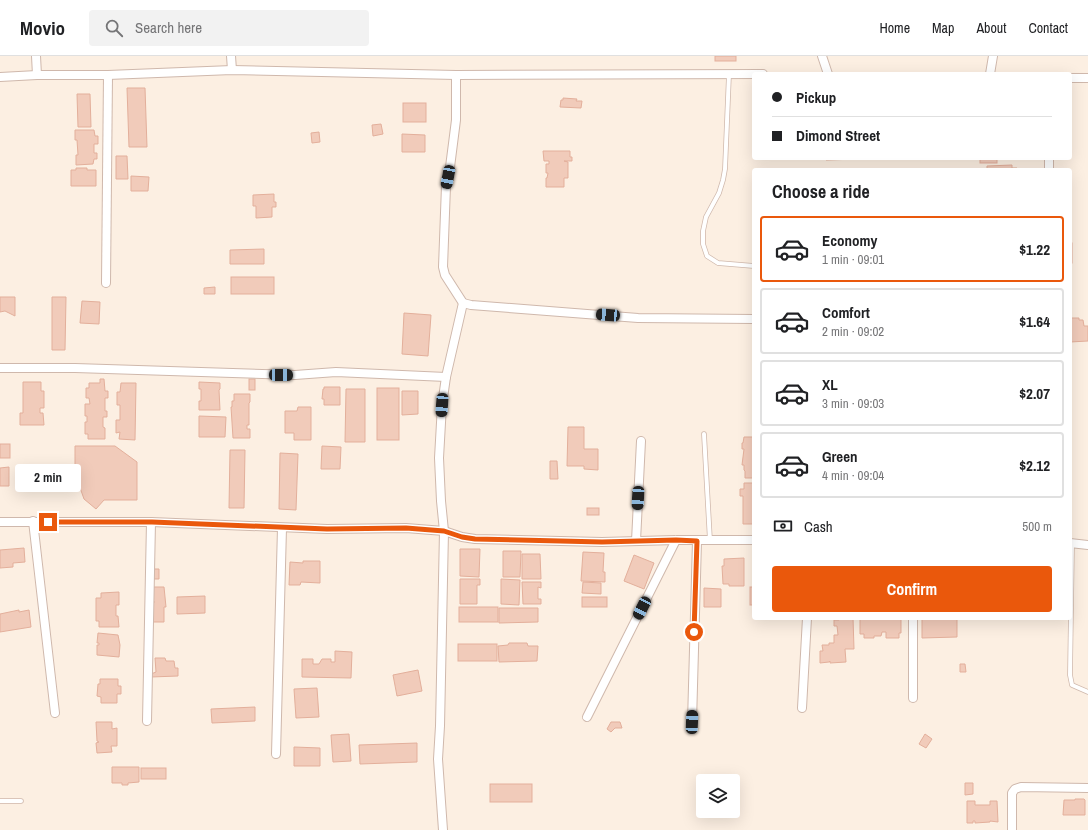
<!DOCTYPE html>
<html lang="en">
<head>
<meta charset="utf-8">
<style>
	body { margin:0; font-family:"Archivo Narrow",sans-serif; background:#f2f2f2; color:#202124; height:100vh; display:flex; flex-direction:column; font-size:15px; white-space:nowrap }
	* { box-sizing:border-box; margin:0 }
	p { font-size:13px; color:#757577 }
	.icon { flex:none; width:22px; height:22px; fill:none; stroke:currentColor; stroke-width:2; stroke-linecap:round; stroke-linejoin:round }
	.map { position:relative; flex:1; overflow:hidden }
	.side { position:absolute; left:752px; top:112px; width:320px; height:452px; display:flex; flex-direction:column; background:#fff; border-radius:4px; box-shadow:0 4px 16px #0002 }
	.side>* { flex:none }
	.hud { position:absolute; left:752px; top:16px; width:320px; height:88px; border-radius:4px; box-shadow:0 4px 16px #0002; display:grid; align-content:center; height:88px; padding:0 20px; background:#fff }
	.buttons { position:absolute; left:696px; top:718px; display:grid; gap:8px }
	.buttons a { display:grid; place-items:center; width:44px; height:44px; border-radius:4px; background:#fff; box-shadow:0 4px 16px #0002; font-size:20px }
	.end { position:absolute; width:18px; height:18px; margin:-9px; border:5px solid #ea580c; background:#fff; box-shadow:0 0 0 2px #fff }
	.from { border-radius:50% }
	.bubble { position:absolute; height:28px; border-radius:4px; background:#fff; box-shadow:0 4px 16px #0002; font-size:13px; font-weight:800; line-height:28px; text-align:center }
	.car { position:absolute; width:12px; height:24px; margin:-12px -6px; border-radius:5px; box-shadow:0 0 3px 1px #0007; background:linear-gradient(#222 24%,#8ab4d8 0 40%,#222 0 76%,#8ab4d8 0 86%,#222 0) }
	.hud b { display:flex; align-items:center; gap:14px; height:38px; font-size:15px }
	.hud b+b { border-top:1px solid #e0e0e0 }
	.hud i { width:10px; height:10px; background:#202124 }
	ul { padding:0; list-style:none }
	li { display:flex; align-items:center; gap:12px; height:66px; margin:0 8px 6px; padding:0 12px; border:2px solid #e0e0e0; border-radius:4px }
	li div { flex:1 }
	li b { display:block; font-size:15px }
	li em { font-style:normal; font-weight:800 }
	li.active { border-color:#ea580c }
	li>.icon { width:36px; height:36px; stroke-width:1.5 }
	h2 { padding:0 20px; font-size:18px; line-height:48px }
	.pay { display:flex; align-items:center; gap:10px; height:44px; padding:0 20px; font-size:15px }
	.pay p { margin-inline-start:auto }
	.button { display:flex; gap:8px; margin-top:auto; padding:8px 20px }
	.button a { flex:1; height:46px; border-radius:4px; background:#ea580c; color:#fff; font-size:16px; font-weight:800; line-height:46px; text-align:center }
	header { display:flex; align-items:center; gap:24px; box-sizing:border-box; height:56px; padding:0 20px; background:#fff; border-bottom:1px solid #e0e0e0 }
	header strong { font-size:19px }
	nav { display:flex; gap:22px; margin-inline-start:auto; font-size:14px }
	.search { width:280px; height:36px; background:#f2f2f2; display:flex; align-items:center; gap:10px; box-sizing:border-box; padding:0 14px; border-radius:4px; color:#757577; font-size:15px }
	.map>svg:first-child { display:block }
	.building { fill:#f1cbba; stroke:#e3af9b }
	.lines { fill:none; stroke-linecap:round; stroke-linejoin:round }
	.service-casing { stroke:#cfb8ac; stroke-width:5.5 }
	.minor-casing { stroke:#cfb8ac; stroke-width:10 }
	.service { stroke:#fff; stroke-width:4 }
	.minor { stroke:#fff; stroke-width:8 }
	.route { stroke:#ea580c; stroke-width:5 }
</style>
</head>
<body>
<header>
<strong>Movio</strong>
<div class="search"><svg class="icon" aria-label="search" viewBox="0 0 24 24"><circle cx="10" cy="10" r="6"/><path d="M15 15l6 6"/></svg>Search here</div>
<nav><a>Home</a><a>Map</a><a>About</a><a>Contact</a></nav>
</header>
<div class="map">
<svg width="1088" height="774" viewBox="0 0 1088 774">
	<rect width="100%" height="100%" fill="#fcefe2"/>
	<g class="building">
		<rect x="715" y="0" width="21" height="5"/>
		<path d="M127 32H145L147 91H129Z"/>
		<path d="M77 38H90L91 71H78Z"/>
		<path d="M563 42 577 43 576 45H582L581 52 560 51 561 44H563Z"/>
		<rect x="403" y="47" width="23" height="19"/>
		<path d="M381 68 383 78 373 80 372 69Z"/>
		<path d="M75 74H94L95 80H98V88H94V97H97V103H94L93 108 76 109V99H78L77 84H75Z"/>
		<path d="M319 76 320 86 312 87 311 77Z"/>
		<path d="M402 78 425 79V96H402Z"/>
		<path d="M543 95H570V101H572V105H564L568 106V122H564V131H546V122H547L548 117H546V108H549V105H544Z"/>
		<path d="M116 100H127L128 123H116Z"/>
		<path d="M826 102H859V103L826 104Z"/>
		<rect x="980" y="102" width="17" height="5"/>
		<path d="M1012 109V112H1017V114H981V113H987V110Z"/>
		<path d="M76 112H87V114H96V130H71V114H76Z"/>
		<path d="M131 120 149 121 148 135H131Z"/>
		<path d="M274 138V146H276V151H272V161L256 162V150H253V139Z"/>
		<rect x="1070" y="187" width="2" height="20"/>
		<path d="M264 193V208H230V194Z"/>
		<rect x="231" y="221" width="43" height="17"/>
		<path d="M215 231V238H204V232Z"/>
		<path d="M0 241H15V260L5 255 0 256Z"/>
		<path d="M52 241H66L65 294H52Z"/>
		<path d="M82 245 100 246 99 268 80 267Z"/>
		<path d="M404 257 431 259 428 300 402 298Z"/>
		<path d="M1070 262H1079V264H1083L1084 270H1088V285L1070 286Z"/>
		<path d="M100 323H104L105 335H108V342H105V355H107V361H103V371L105 372V383H88V378H85V366H87V360H85V348H90L89 342H86V332H89V327H100Z"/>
		<rect x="249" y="323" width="6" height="11"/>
		<path d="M23 326H41V335H44V352H40V357H43L44 369H20V357H23Z"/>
		<path d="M199 326 220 327V333L219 334 220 354H199V345H201V333H199Z"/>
		<path d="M121 327H136L135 384 119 383 120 376 116 377V364H120V349H117V336H120Z"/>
		<path d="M324 331H340V349H324V343H322L323 333H324Z"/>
		<rect x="377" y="332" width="22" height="52"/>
		<path d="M346 333H365V386H345Z"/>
		<path d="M402 335H418V358L402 359Z"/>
		<path d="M234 338H250V346L249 347V369H247V373H250V382H233L231 351H232V345H234Z"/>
		<path d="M298 351H311V384H294V377H285V355H297Z"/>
		<path d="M199 360 226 361 225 381H199Z"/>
		<path d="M568 371H584V393H598V414L584 413V410H567Z"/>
		<path d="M744 381H754V422H745V415L744 414V409H742L744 393H742V387H743Z"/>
		<rect x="0" y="388" width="10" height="14"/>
		<path d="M75 390H115L137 406V444H104L96 453 84 443 78 426H75Z"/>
		<path d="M322 390 341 391 340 413H321Z"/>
		<path d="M230 394H245L244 452H229Z"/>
		<path d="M280 397 298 398 296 454 279 453Z"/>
		<path d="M550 405H557L558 423H550Z"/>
		<path d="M9 411V430H0V412Z"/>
		<path d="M744 427H754V468H743V440H740V433H744Z"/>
		<rect x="587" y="452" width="12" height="7"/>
		<path d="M24 492 25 506 13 507V511L0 512V494Z"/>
		<path d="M460 493H480L479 521 460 520Z"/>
		<path d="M503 495H521L520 521H503Z"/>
		<path d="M583 496 604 497 603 516H605V526L581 525Z"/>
		<path d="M522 498H540L541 523H522Z"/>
		<path d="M634 499 654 507 644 533 624 525Z"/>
		<path d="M744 502V530H729V528H723L722 510H724V503Z"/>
		<path d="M303 505H320V527L301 526 300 529H289L290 506 303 507Z"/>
		<path d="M152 513H159V523H153Z"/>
		<path d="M460 523H480V529H477V548H460Z"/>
		<path d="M501 523 520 524 519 549 501 548Z"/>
		<path d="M522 526H541V532L538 531V543H541V548H523Z"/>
		<path d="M583 526 601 527V538L582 537Z"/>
		<path d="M151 531H164L166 551H164V566H153L151 560H153L151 547H154V545L151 546Z"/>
		<rect x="750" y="531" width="4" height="18"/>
		<path d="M704 532 721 533V551H704Z"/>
		<path d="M119 536V549H116V560H118L119 571H99V565H96V542H101V537Z"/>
		<path d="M205 540V557L177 558V541Z"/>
		<rect x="582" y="541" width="25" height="10"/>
		<rect x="459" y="551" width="39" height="15"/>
		<path d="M499 552H538V566L499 567Z"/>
		<path d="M19 554V556L29 554 31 571 0 576V558Z"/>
		<path d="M839 562H853L854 593H845L846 606 830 607V605L829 606 820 607V595H823L822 589H829V587H834V579H838L837 570H834V564H839Z"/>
		<path d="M860 562H901V577H899V582H886V576H882L881 580H874V582H864V578H860Z"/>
		<path d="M922 563H957V581L922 582Z"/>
		<path d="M98 577 118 579 120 589 119 601 97 599V589H99V587H97Z"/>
		<path d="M509 587H527L528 590H538L537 605 499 606 498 590 508 589Z"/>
		<rect x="458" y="588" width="39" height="17"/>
		<path d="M335 595 352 596 351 622 302 621V603H313V608H319L322 603H331V606H335Z"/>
		<path d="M155 602H165L166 605H174L175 612H178V620L151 621V618L156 616Z"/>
		<path d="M960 608H965L966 616H960Z"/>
		<path d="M418 614 422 635 397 640 393 619Z"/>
		<path d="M100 623H118V630H121V638H117V647H101V641L97 640 98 628H100Z"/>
		<path d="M317 632 319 661 296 662 294 633Z"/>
		<path d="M255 651V665L212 667 211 653Z"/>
		<path d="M96 666H112V673L117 672V690H111L112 696 97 697 96 687 99 686 97 685Z"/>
		<path d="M611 666H620L622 672H615L611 676 607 673Z"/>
		<path d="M349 678 351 705 333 706 331 679Z"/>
		<path d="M925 678 932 683 926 692 919 688Z"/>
		<path d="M417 687V706L360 708 359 689Z"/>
		<path d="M294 691 320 692V710H294Z"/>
		<path d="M112 711H139V726L128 727V729H122V727H112Z"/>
		<rect x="141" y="712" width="25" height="11"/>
		<path d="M965 727H973V738L965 739Z"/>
		<rect x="490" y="728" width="42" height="18"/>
		<path d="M1075 743H1084L1085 744V759H1063L1064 744H1075Z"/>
		<path d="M967 745H975V749H990V745H997L998 766 990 765V766L975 767V765H973V767H967Z"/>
	</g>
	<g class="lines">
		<g class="service-casing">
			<g id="service">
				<path d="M729 18 725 113 723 124 719 137 706 161 703 175V188L707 200 718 207 754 210"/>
				<path d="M704 378 710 485"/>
				<path d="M1072 487 1070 619 1072 629 1088 636"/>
				<path d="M0 745H21"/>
			</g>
		</g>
		<g class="minor-casing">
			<g id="minor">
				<path d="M36 0 37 19"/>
				<path d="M231 0 232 14"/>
				<path d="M822 0 828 18"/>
				<path d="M990 18 993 0"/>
				<path d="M456 19V64L450 111 446 130 443 211 445 219 463 247"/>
				<path d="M0 21 37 19H108L232 14 456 19 763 18"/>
				<path d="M1070 22H1088"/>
				<path d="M1049 102V114"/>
				<path d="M106 227 108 19"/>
				<path d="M0 312H75L295 319 336 316 446 321"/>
				<path d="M33 465 55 657"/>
				<path d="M0 466H151L327 473 406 472 444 475 462 481 475 483 602 486 676 484H754"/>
				<path d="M636 485 641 385"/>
				<path d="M1070 487 1088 489"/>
				<path d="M913 562V642"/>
				<path d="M802 652 807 562"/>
				<path d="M587 661 676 484"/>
				<path d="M147 665 151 466"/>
				<path d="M692 666 697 485"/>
				<path d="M276 698 282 472"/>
				<path d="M443 774 438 703 440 670 444 475 441 445 439 402 442 349 446 321 463 247 471 249 638 262 754 263"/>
				<path d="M1012 774V737L1015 733 1021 731 1088 732"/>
			</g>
		</g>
		<use href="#service" class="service"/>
		<use href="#minor" class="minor"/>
	</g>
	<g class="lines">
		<path class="route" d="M48 466H152L327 473 406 472 444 475 462 481 475 483 602 486 676 484 697 485 694 576"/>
	</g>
</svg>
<div class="buttons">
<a><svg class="icon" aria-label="layers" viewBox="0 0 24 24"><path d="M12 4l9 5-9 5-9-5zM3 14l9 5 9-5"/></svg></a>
</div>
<i class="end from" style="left:694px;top:576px"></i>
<i class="end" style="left:48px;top:466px"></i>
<div class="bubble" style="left:15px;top:408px;width:66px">2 min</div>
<i class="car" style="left:448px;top:121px;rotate:191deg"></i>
<i class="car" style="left:608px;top:259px;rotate:274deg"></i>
<i class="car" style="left:281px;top:319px;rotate:91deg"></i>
<i class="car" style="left:442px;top:349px;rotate:184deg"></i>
<i class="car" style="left:638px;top:442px;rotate:183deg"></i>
<i class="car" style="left:642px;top:552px;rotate:207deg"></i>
<i class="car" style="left:692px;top:666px;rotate:2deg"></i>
<div class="hud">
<b><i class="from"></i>Pickup</b>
<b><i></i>Dimond Street</b>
</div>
<section class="side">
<h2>Choose a ride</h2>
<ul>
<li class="active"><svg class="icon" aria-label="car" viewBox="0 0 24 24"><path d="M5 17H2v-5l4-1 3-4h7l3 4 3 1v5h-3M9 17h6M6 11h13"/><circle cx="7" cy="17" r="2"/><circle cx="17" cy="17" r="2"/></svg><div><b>Economy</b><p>1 min · 09:01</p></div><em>$1.22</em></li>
<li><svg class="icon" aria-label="car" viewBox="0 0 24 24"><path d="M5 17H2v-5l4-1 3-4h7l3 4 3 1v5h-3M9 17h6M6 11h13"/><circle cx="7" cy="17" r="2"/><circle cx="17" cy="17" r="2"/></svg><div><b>Comfort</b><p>2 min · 09:02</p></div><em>$1.64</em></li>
<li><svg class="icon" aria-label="car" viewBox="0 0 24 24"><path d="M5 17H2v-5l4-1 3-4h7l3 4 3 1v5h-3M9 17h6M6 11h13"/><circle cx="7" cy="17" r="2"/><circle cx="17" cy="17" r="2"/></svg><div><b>XL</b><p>3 min · 09:03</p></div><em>$2.07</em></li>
<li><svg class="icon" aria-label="car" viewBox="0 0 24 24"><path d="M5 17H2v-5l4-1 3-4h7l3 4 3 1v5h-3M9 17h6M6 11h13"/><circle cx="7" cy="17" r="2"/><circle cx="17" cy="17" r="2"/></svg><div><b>Green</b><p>4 min · 09:04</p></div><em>$2.12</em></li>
</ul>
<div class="pay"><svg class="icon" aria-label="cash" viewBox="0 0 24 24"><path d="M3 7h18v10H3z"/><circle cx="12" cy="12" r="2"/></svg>Cash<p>500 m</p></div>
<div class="button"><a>Confirm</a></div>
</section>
</div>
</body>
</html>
